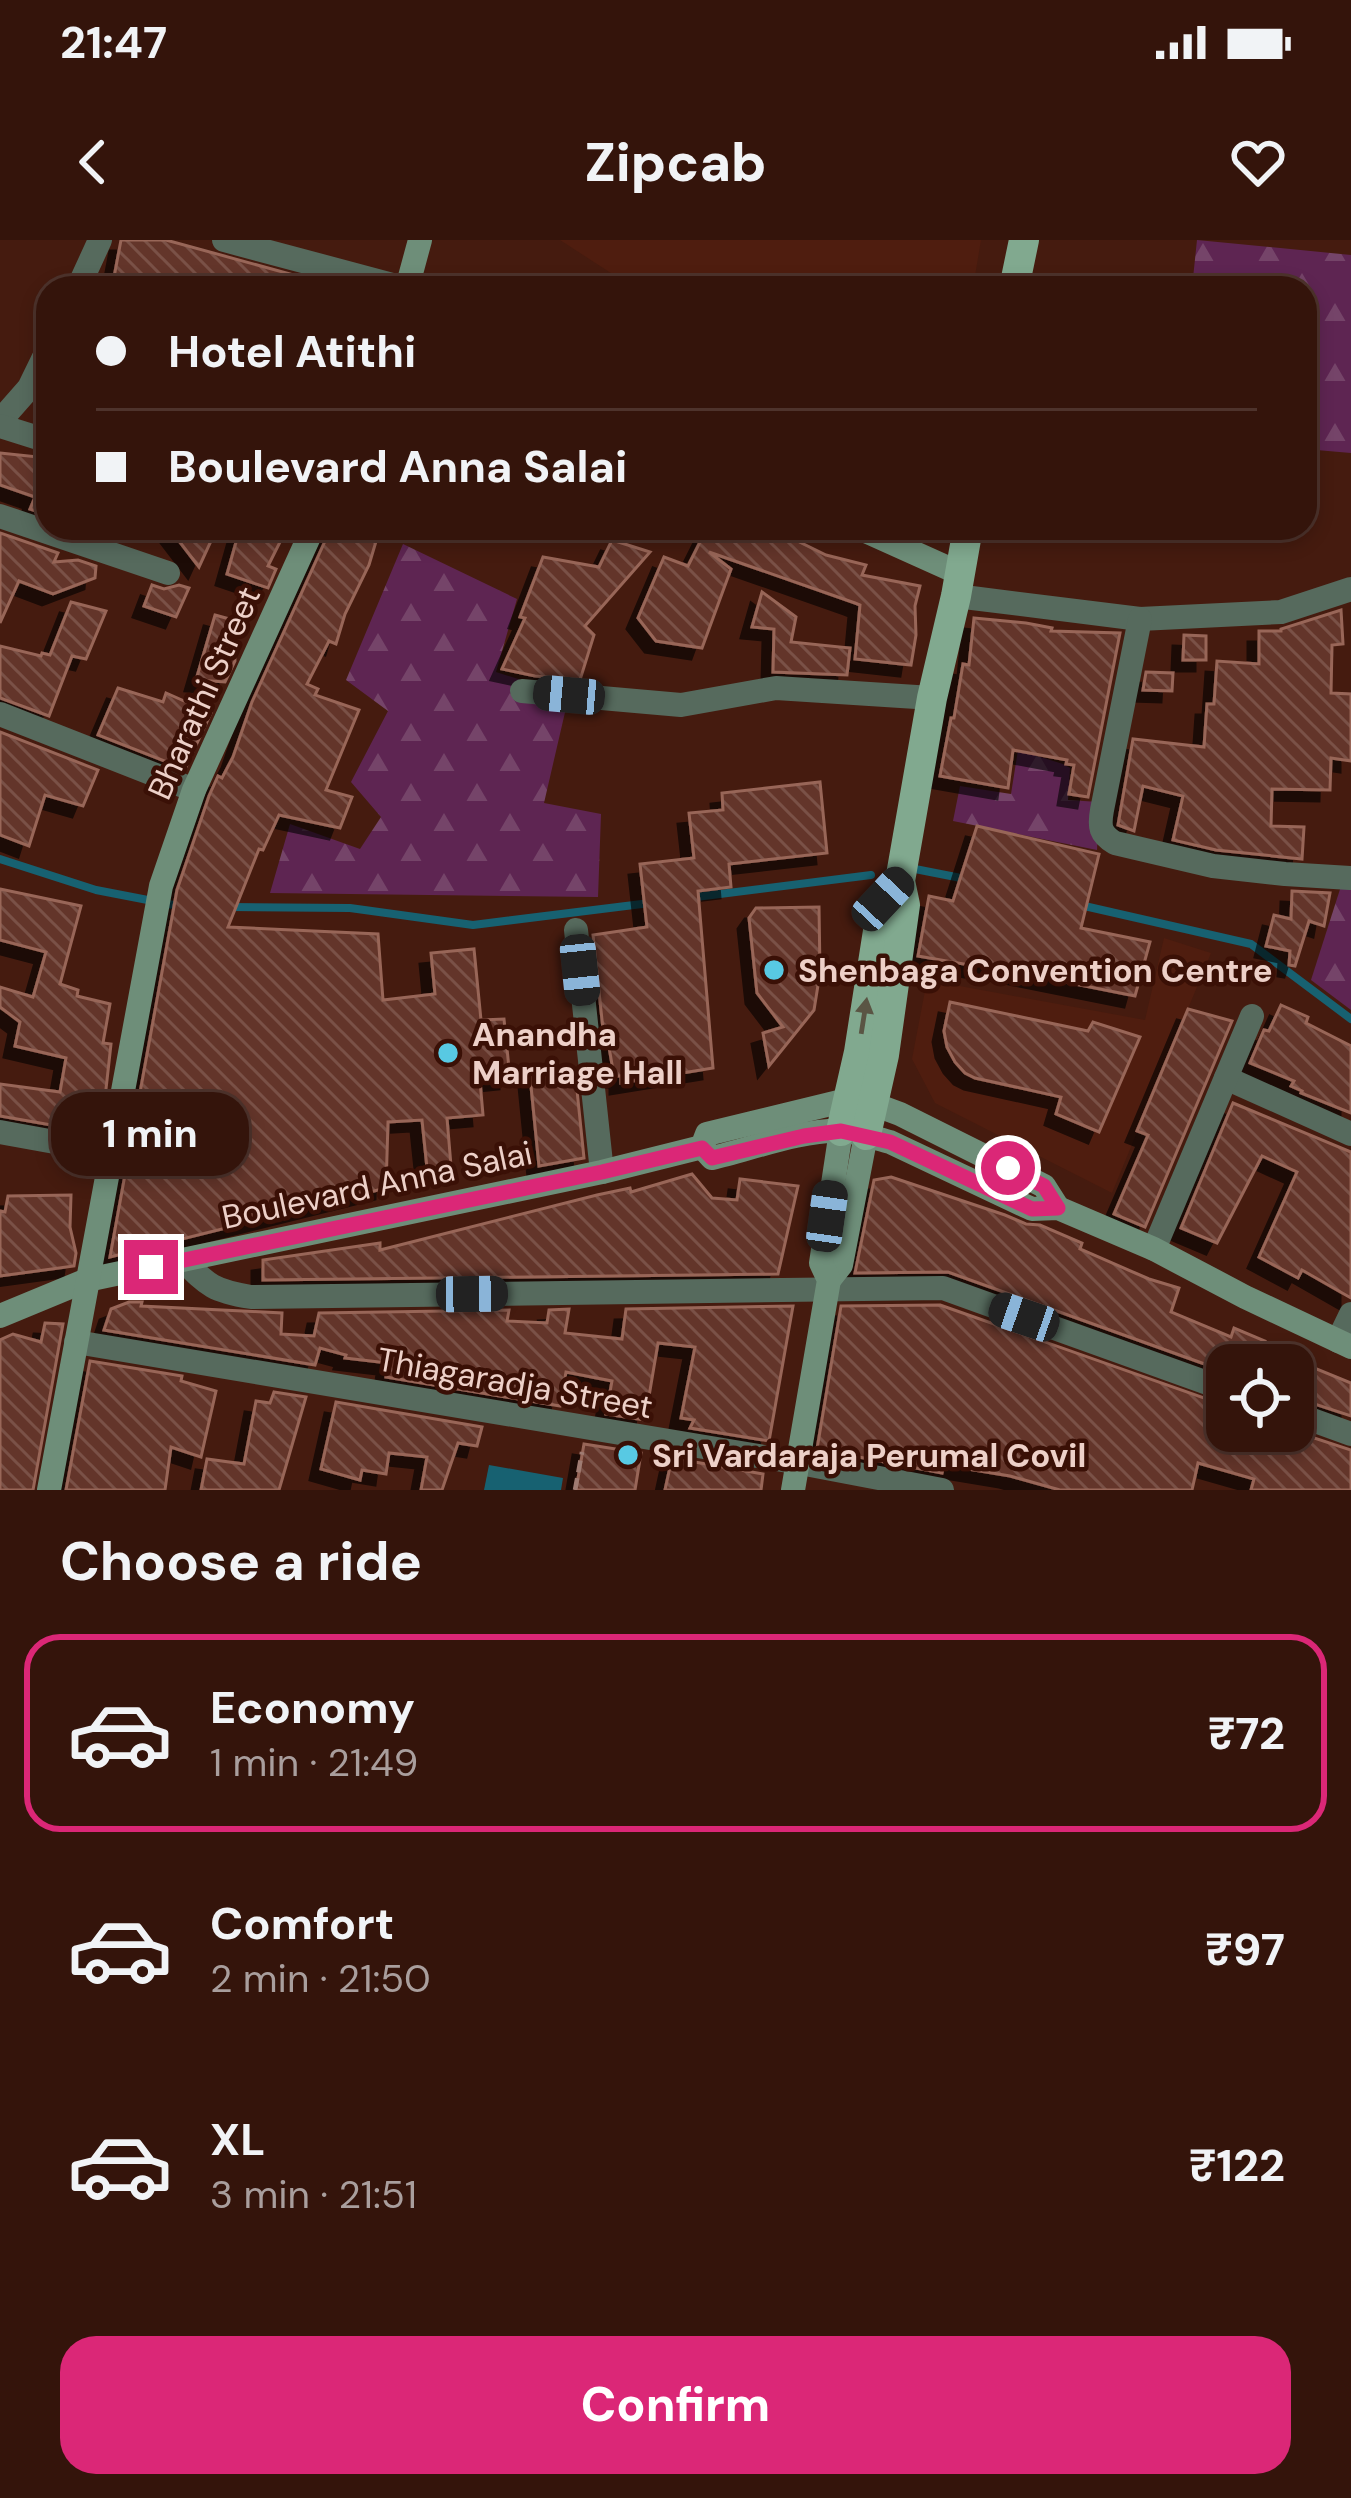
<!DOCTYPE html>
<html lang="en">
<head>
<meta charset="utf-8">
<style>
	body { margin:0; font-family:"DM Sans",sans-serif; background:#3f2119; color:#f1f3f6; height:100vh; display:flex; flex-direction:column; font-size:45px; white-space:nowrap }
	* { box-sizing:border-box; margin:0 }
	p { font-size:39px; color:#a99e9d }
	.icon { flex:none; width:66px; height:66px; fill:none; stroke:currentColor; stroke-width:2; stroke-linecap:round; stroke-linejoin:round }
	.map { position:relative; height:1250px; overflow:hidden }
	.details { display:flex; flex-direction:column; background:#34140b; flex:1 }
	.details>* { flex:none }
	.top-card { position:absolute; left:36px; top:36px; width:1281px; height:264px; border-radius:36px; box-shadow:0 6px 18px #0003,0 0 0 3px #4e332c; display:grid; align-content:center; height:264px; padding:0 60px; background:#34140b }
	.controls { position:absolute; left:1206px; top:1104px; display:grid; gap:24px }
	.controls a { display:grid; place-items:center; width:108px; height:108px; border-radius:24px; background:#34140b; box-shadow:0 6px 18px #0003,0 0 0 3px #4e332c; font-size:60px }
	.end { position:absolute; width:54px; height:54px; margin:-27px; border:15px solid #db2777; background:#fff; box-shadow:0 0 0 6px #fff }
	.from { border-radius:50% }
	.bubble { position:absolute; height:84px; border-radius:36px; background:#34140b; box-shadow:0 6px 18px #0003,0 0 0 3px #4e332c; font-size:39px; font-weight:800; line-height:84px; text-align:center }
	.car { position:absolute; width:36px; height:72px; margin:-36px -18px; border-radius:15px; box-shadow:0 0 9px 3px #0007; background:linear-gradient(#222 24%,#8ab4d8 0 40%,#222 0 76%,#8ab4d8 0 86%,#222 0) }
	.top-card b { display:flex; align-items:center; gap:42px; height:114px; font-size:45px }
	.top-card b+b { border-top:3px solid #4e332c }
	.top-card i { width:30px; height:30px; background:#f1f3f6 }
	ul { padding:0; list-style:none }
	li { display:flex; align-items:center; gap:36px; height:198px; margin:0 24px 18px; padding:0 36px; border:6px solid transparent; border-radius:36px }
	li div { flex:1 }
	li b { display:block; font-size:45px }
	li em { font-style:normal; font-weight:800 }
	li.active { border-color:#db2777 }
	li>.icon { width:108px; height:108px; stroke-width:1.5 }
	h2 { padding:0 60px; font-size:54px; line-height:144px }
	.action { display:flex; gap:24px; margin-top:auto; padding:24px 60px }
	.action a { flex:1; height:138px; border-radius:36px; background:#db2777; color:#fff; font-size:48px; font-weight:800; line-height:138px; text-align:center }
	.status { display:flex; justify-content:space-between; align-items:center; height:84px; padding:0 60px; background:#34140b; direction:ltr }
	.status svg { height:33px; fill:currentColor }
	header { display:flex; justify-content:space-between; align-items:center; height:156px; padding:0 60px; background:#34140b; font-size:54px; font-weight:800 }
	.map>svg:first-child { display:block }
	.built { fill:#4f1d0f }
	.forest { fill:url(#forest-firs) }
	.water { fill:#176171 }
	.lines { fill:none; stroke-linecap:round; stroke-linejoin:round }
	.stream { stroke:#176171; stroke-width:8 }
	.building { fill:url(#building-back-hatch); stroke:#986658; stroke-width:3; filter:url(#shadow) }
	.path { stroke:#9f7c73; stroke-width:4.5; stroke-dasharray:12 6; stroke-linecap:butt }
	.street { stroke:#566a5d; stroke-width:24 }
	.secondary { stroke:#6e8e79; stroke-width:24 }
	.primary { stroke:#81a98f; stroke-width:30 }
	.oneway { fill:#5a5544 }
	.route { stroke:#db2777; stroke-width:15 }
	.poi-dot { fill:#58c9e3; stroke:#3a1006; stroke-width:4.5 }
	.labels { text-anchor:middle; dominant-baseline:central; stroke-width:9; stroke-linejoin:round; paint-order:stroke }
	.street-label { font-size:33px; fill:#edd0c8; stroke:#3a1006 }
	.poi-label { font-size:33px; font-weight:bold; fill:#edd0c8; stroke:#3a1006; text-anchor:start }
</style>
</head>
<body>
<div class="status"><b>21:47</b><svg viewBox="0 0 49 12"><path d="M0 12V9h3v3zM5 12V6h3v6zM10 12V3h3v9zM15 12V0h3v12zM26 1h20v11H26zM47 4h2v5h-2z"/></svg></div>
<header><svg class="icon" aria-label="back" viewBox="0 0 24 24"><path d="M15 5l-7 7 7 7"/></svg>Zipcab<svg class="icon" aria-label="heart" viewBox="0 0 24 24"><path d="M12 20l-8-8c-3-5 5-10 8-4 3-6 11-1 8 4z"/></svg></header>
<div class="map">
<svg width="1351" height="1250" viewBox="0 0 1351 1250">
	<defs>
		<pattern id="forest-firs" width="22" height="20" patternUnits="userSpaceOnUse" patternTransform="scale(3)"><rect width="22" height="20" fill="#5e2552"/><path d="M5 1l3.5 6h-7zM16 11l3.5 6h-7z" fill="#754469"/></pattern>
		<pattern id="building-back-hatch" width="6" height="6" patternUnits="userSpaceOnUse" patternTransform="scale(3)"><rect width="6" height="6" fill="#633529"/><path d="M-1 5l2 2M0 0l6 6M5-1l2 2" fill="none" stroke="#7a5147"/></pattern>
		<filter id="shadow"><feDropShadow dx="-11" dy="11" stdDeviation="0" flood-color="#0009"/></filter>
	</defs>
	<rect width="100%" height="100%" fill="#451b0f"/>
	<g class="built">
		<path d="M560 0H981L973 48H634Z"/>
		<path d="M1164 698 1211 713 1112 953 935 863 912 819 927 740 1145 780Z"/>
	</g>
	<g class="forest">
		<path d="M1197 0 1351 15V213L1305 209V48H1192Z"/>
		<path d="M403 304 517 359 496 432 569 455 544 563 601 574 598 657 270 653 290 584 360 609 381 577 351 542 388 471 346 440Z"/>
		<path d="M1018 510 1063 524 1070 528 1068 560 1099 562 1097 610 953 581 960 546 1011 554Z"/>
		<path d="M1342 643H1351V770L1311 740Z"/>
	</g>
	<path class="water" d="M489 1225 563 1238 561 1250H484Z"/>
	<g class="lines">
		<g class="stream">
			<path d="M0 619 96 650 184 667"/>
			<path d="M915 629 966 639"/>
			<path d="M688 658 871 635"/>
			<path d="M1080 665 1251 704 1351 779"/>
			<path d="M229 667 350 668 473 685 650 663"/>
		</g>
	</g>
	<g class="building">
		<path d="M121 0H166L323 43 322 48H210L154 40 151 48H112Z"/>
		<path d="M0 213 48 218V275L30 269 35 257 0 245Z"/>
		<path d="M169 288H217L199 327Z"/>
		<path d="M240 288H256L282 298 268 326 276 329 268 348 227 334Z"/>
		<path d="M331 288H380L369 325 345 374 336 404 329 401 307 444 318 449 315 455 359 470 326 550 352 557 340 588 279 575 263 610 259 609 228 687 378 694 383 760 435 754 431 713 474 709 481 780 504 779 510 838 480 841 483 875 447 878 451 926 427 928 422 880 388 882 386 948 110 1017 177 650 209 556 218 536 222 538 233 517 252 462Z"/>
		<path d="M707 288H771L826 315 866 325 862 335 920 346 915 366 916 395 911 425 855 419 860 365 855 363 709 312 731 329 702 408 656 401 638 378 664 317 688 326Z"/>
		<path d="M0 293 58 313 54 322 78 320 96 326 95 338 53 354 19 341 0 383Z"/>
		<path d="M612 300 650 312 585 386 594 395 580 440 535 436 502 429 525 378 520 377 543 317 599 327Z"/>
		<path d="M152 345 164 349 179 345 189 348 176 377 144 366Z"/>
		<path d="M762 352 796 377 791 402 850 408 847 435 773 432 774 389 752 387Z"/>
		<path d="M71 362 106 371 86 419 72 416 49 476 0 458V406L41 416 42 413 50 415Z"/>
		<path d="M1341 370 1343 404 1332 405 1331 453 1351 454V521L1331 518 1330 550 1272 549 1271 586 1304 587 1302 619 1216 610 1173 600 1183 556 1143 546 1134 591 1118 585 1133 499 1204 507 1207 464H1214L1217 421 1259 424V391H1281V389Z"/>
		<path d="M215 375 233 380 235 421 225 442 196 440Z"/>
		<path d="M974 378 1026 383 1052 388 1051 391 1120 393 1088 557 1069 554 1074 525 1066 524 1067 520 1013 510 1008 548 940 536 951 478H954L963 424 969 425Z"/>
		<path d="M1184 395 1206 396V420H1183Z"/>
		<path d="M1146 432 1173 433 1172 451 1143 450Z"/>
		<path d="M118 448 163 462 166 453 211 473 185 529 98 495Z"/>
		<path d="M0 492 98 530 83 566 45 555 29 606 0 595Z"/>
		<path d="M820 542 827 613 729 624 731 647 698 651 713 828 621 843V836H614L609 807 605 808 593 695 647 687 640 624 694 618 689 573 723 570 722 553Z"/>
		<path d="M977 586 1099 614 1081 688 1150 702 1135 756 975 724V726L918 716 929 656 953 661Z"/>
		<path d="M0 649 81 666 60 744 78 750 77 756 110 764 103 803 111 804 105 858 97 893 0 876V844L60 852 66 818 15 806 20 782 0 767V747L33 757 46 712 0 700Z"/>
		<path d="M1292 651 1330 653 1324 686 1309 681 1295 726 1289 725 1290 711 1266 706 1274 675 1291 679Z"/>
		<path d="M819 667 820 733 814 770 769 826 763 793 783 787 757 753 749 678 756 668Z"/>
		<path d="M950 762 1088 791 1093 782 1140 797 1099 892 1056 874 1061 857 975 838 965 833 955 822 947 807 944 791Z"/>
		<path d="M1281 765 1308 777 1306 783 1351 806V873L1301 853 1302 851 1291 846 1294 841 1250 823 1264 790 1269 791Z"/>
		<path d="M1188 769 1232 781 1145 987 1114 974 1148 895 1137 891Z"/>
		<path d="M575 831 584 918 539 926 530 836Z"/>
		<path d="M1233 863 1351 912V1058L1302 1030 1298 1038 1259 1017 1297 932 1262 916 1217 1003 1181 988Z"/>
		<path d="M692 934 712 958 737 960 740 939 798 946 778 1034 263 1040V1020L380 1003V1010L597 955 630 948 631 952Z"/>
		<path d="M891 937 1005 975 1026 984 1040 985 1082 1003 1080 1009 1149 1039 1179 1048 1171 1072 1231 1097 1234 1088 1265 1101 1263 1107 1351 1143V1176L1293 1157V1125H1227V1132L948 1032 855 1033 874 940Z"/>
		<path d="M71 955 70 987 76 1013 74 1026 0 1036V971L5 972 8 956Z"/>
		<path d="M129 1062H142L141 1066 282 1073 281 1094 314 1096 319 1073 509 1070 507 1081 547 1083 549 1070 569 1069 565 1093 622 1099 626 1069 793 1066 769 1201 690 1188 694 1180 681 1178 695 1107 658 1103 645 1180 606 1174 612 1141 566 1132 560 1166 386 1137 388 1123 345 1118 346 1115 320 1108 315 1125 104 1090 111 1069Z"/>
		<path d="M940 1065 1227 1166V1191H1249L1286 1203 1288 1191H1293L1351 1210V1250H1251L1254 1239 1198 1223 1192 1250H1060L1010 1236 944 1225 942 1233 817 1209 841 1066Z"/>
		<path d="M45 1083 63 1084 33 1250H0V1100L13 1094 41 1102Z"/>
		<path d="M90 1121 182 1136 181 1141 216 1151 201 1217 171 1207 165 1250H66Z"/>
		<path d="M274 1152 306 1157 279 1250H201L207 1219 244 1224 256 1161 270 1163Z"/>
		<path d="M336 1162 482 1187 477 1206 458 1203 442 1250H421L427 1217 389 1213 386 1234 362 1230 360 1240 321 1229Z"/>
		<path d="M584 1204 641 1213 635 1250H576Z"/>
		<path d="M672 1218 763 1234 761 1250H665Z"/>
	</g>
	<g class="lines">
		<path class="path" d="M575 1250 582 1212"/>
		<g class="street">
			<path d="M224 0 404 48"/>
			<path d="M78 48 100 0"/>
			<path d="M0 181 29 148 48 109"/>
			<path d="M0 186 48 201"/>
			<path d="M0 276 168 333"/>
			<path d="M956 356 1140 379 1281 372 1351 349"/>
			<path d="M1140 379 1102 570C1099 587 1100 594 1115 603L1213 626 1285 634 1350 638"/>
			<path d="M522 451 681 465 776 448 932 458"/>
			<path d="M0 474 194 550"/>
			<path d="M576 690 602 932"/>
			<path d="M1226 838 1351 894"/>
			<path d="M0 892 110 912"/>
			<path d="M1154 1009 1252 776"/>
			<path d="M183 1020C208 1046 214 1051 251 1057L943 1048 1227 1150"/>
			<path d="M1338 1101 1351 1074"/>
			<path d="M76 1102 800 1223 942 1250"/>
			<path d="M1293 1173 1351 1194"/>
		</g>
		<g class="secondary">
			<path d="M407 48 420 0"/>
			<path d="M859 288 959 333"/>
			<path d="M702 907 712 918C751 909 803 889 843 891 859 892 875 898 890 902L1032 969 1058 968 1154 1009 1245 1057 1351 1107"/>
			<path d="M829 1040 841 1025 866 895"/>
			<path d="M0 1076 87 1040 602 932 702 907 707 894 847 860 873 864 900 874 1044 946 1058 968"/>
			<path d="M49 1250 161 646 194 550 313 288"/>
			<path d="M793 1250 829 1040 821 1023 841 891"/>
		</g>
		<g class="primary">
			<path d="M1014 48 1024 0"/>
			<path d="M841 891 859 812 883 659 900 641"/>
			<path d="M866 895 884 815 905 665 900 641 932 458 956 356 968 288"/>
		</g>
	</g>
	<defs><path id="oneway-solid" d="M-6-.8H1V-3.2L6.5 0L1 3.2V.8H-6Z" transform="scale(3)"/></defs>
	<use class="oneway" href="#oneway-solid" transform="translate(864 776) rotate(-81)"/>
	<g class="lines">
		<path class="route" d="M151 1027 602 932 702 908 712 918 804 896 841 891 890 902 1032 969 1058 968 1044 946 1008 928"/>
	</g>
	<g class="poi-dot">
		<circle cx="774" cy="730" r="12"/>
		<circle cx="448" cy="813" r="12"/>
		<circle cx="628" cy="1215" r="12"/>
	</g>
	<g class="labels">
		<g class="street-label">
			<text transform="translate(204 453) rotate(-66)">Bharathi Street</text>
			<text transform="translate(377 945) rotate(-12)">Boulevard Anna Salai</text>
			<text transform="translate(515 1143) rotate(10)">Thiagaradja Street</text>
		</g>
		<g class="poi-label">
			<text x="798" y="730">Shenbaga Convention Centre</text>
			<text x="472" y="794">Anandha<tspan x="472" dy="38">Marriage Hall</tspan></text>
			<text x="652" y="1215">Sri Vardaraja Perumal Covil</text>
		</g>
	</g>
</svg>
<div class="controls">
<a><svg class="icon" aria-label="locate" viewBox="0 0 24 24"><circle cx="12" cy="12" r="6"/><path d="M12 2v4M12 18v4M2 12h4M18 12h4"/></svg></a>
</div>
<i class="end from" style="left:1008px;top:928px"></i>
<i class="end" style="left:151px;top:1027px"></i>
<div class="bubble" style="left:51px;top:852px;width:198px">1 min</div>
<i class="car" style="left:569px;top:455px;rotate:275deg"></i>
<i class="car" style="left:883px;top:659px;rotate:43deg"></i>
<i class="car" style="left:580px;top:730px;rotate:174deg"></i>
<i class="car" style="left:827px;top:976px;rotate:8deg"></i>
<i class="car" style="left:472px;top:1054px;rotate:89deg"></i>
<i class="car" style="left:1024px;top:1077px;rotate:289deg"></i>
<div class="top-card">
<b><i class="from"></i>Hotel Atithi</b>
<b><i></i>Boulevard Anna Salai</b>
</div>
</div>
<section class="details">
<h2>Choose a ride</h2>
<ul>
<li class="active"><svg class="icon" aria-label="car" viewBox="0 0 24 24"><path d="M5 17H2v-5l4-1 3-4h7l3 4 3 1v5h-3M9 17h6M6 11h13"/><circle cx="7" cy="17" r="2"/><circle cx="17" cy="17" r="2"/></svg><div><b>Economy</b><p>1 min · 21:49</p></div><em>₹72</em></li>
<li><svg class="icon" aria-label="car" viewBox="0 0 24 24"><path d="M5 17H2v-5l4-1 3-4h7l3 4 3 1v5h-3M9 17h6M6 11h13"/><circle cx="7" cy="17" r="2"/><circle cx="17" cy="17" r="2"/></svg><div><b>Comfort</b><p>2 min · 21:50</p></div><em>₹97</em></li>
<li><svg class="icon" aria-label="car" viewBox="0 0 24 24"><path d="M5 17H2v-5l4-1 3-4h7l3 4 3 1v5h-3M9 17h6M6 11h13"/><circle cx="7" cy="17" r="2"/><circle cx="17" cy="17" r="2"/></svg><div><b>XL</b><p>3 min · 21:51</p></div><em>₹122</em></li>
</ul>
<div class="action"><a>Confirm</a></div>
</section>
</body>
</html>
